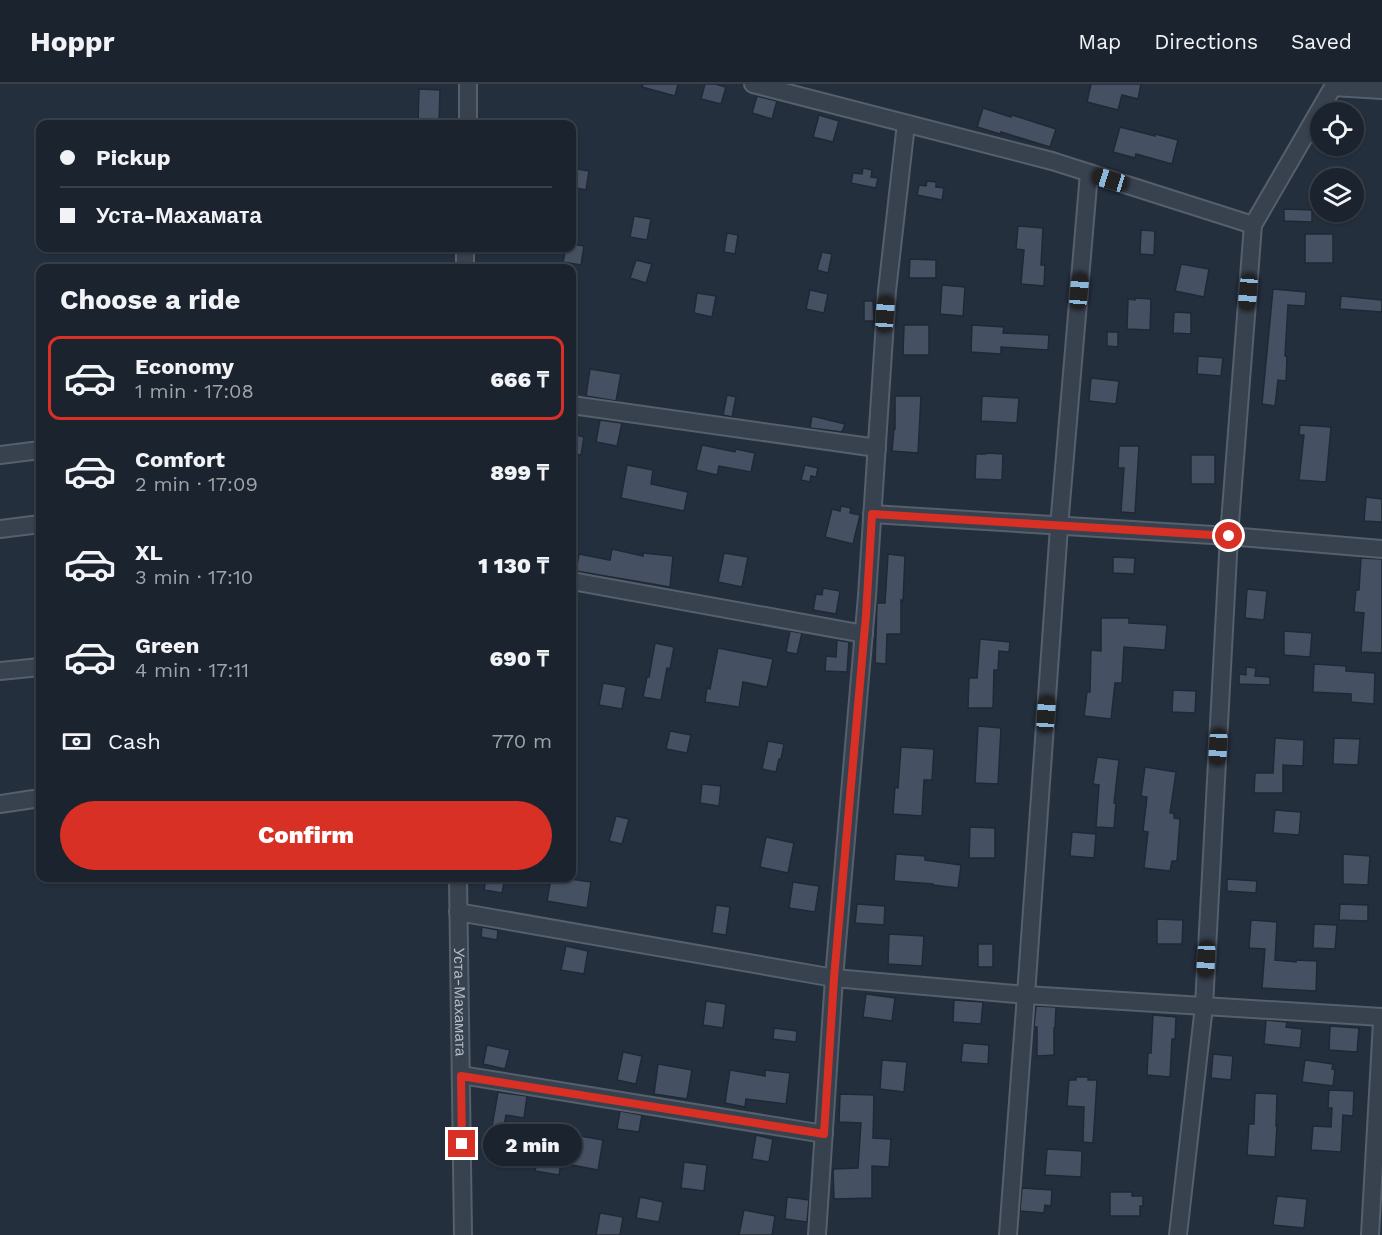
<!DOCTYPE html>
<html lang="en">
<head>
<meta charset="utf-8">
<style>
	body { margin:0; font-family:"Work Sans",sans-serif; background:#282f3a; color:#f1f3f6; height:100vh; display:flex; flex-direction:column; font-size:22px; white-space:nowrap }
	* { box-sizing:border-box; margin:0 }
	p { font-size:20px; color:#a0a4aa }
	.icon { flex:none; width:33px; height:33px; fill:none; stroke:currentColor; stroke-width:2; stroke-linecap:round; stroke-linejoin:round }
	.map { position:relative; flex:1; overflow:hidden }
	.panel { position:absolute; left:36px; top:180px; width:540px; height:618px; display:flex; flex-direction:column; background:#1b232e; border-radius:12px; box-shadow:0 2px 4px #0004,0 0 0 2px #39404a }
	.panel>* { flex:none }
	.guide { position:absolute; left:36px; top:36px; width:540px; height:132px; border-radius:12px; box-shadow:0 2px 4px #0004,0 0 0 2px #39404a; display:grid; align-content:center; height:132px; padding:0 24px; background:#1b232e }
	.controls { position:absolute; left:1310px; top:18px; display:grid; gap:12px }
	.controls a { display:grid; place-items:center; width:54px; height:54px; border-radius:50%; background:#1b232e; box-shadow:0 2px 4px #0004,0 0 0 2px #39404a; font-size:30px }
	.end { position:absolute; width:27px; height:27px; margin:-14px; border:8px solid #d93025; background:#fff; box-shadow:0 0 0 3px #fff }
	.from { border-radius:50% }
	.bubble { position:absolute; height:42px; border-radius:21px; background:#1b232e; box-shadow:0 2px 4px #0004,0 0 0 2px #39404a; font-size:20px; font-weight:800; line-height:42px; text-align:center }
	.car { position:absolute; width:18px; height:36px; margin:-18px -9px; border-radius:8px; box-shadow:0 0 4px 2px #0007; background:linear-gradient(#222 24%,#8ab4d8 0 40%,#222 0 76%,#8ab4d8 0 86%,#222 0) }
	.guide b { display:flex; align-items:center; gap:21px; height:57px; font-size:22px }
	.guide b+b { border-top:2px solid #39404a }
	.guide i { width:15px; height:15px; background:#f1f3f6 }
	ul { padding:0; list-style:none }
	li { display:flex; align-items:center; gap:18px; height:84px; margin:0 12px 9px; padding:0 12px; border:3px solid transparent; border-radius:12px }
	li div { flex:1 }
	li b { display:block; font-size:22px }
	li em { font-style:normal; font-weight:800 }
	li.active { border-color:#d93025 }
	li>.icon { width:54px; height:54px; stroke-width:1.5 }
	h2 { padding:0 24px; font-size:27px; line-height:72px }
	.pay { display:flex; align-items:center; gap:15px; height:66px; padding:0 24px; font-size:22px }
	.pay p { margin-inline-start:auto }
	.cta { display:flex; gap:12px; margin-top:auto; padding:12px 24px }
	.cta a { flex:1; height:69px; border-radius:36px; background:#d93025; color:#fff; font-size:24px; font-weight:800; line-height:69px; text-align:center }
	header { display:flex; align-items:center; gap:36px; box-sizing:border-box; height:84px; padding:0 30px; background:#1b232e; border-bottom:2px solid #39404a }
	header strong { font-size:28px }
	nav { display:flex; gap:33px; margin-inline-start:auto; font-size:21px }
	.map>svg:first-child { display:block }
	.building { fill:#455162; stroke:#1f2835; stroke-width:1.5 }
	.lines { fill:none; stroke-linecap:round; stroke-linejoin:round }
	.minor-casing { stroke:#565f6c; stroke-width:20 }
	.minor { stroke:#38414e; stroke-width:16 }
	.route { stroke:#d93025; stroke-width:8 }
	.labels { text-anchor:middle; dominant-baseline:central; stroke-width:4.5; stroke-linejoin:round; paint-order:stroke }
	.street-label { font-size:15px; fill:#b4bcc9; stroke:#1d2633 }
</style>
</head>
<body>
<header>
<strong>Hoppr</strong>
<nav><a>Map</a><a>Directions</a><a>Saved</a></nav>
</header>
<div class="map">
<svg width="1382" height="1151" viewBox="0 0 1382 1151">
	<rect width="100%" height="100%" fill="#242f3e"/>
	<g class="building">
		<path d="M643 0H678L675 12 642 3Z"/>
		<path d="M705 0H715L726 3 721 20 701 15Z"/>
		<path d="M1091 0H1141L1138 15 1122 11 1118 26 1087 18Z"/>
		<path d="M419 5 440 6 439 40H418Z"/>
		<path d="M757 12 777 17 772 35 752 29Z"/>
		<path d="M983 24 1011 33 1012 31 1056 45 1050 63 1001 48 1000 50 977 43Z"/>
		<path d="M819 31 839 37 833 58 813 53Z"/>
		<path d="M1120 43 1155 52V50L1178 56 1172 80 1136 70 1135 74 1113 68Z"/>
		<path d="M572 84 589 87 586 106 572 103Z"/>
		<path d="M863 84 872 86 871 93 878 94 876 104 851 99 853 89 862 90Z"/>
		<path d="M927 97 936 98V103L944 104 942 116 917 111 919 101 926 102Z"/>
		<path d="M1284 125 1312 126V138L1284 137Z"/>
		<path d="M634 132 651 135 647 156 630 153Z"/>
		<path d="M1018 142 1043 144 1041 181H1045L1044 202 1021 200 1024 166 1016 165Z"/>
		<path d="M1141 146 1155 147 1154 171 1140 170Z"/>
		<path d="M727 149 738 151 735 170 724 168Z"/>
		<rect x="1305" y="150" width="28" height="29"/>
		<path d="M572 160 584 162 581 181 563 178 566 164H572Z"/>
		<path d="M822 168 832 170 828 189 817 186Z"/>
		<path d="M910 175 936 176V194H909Z"/>
		<path d="M636 176 652 180 646 199 630 194Z"/>
		<path d="M1181 180 1209 185 1204 213 1175 207Z"/>
		<path d="M942 201 965 203 963 232 940 230Z"/>
		<path d="M1273 205 1306 208 1305 222 1288 221 1285 272H1287L1286 297 1278 296 1275 322 1262 320Z"/>
		<path d="M810 206 828 210 824 229 806 225Z"/>
		<path d="M697 209 716 212 712 233 694 229Z"/>
		<path d="M1341 212 1382 216V228L1340 225Z"/>
		<path d="M1135 214 1151 215 1150 246 1127 245 1128 215 1135 216Z"/>
		<path d="M864 217H873L874 237H864Z"/>
		<path d="M1174 228 1191 229V250L1173 249Z"/>
		<path d="M904 241H929V271H903Z"/>
		<path d="M972 241 1004 243 1003 249 1049 251 1048 266 1001 263V270L971 268Z"/>
		<path d="M1107 248H1118V263L1107 262Z"/>
		<path d="M1198 272 1223 274 1221 292 1197 290Z"/>
		<path d="M590 285 621 290 616 317 586 312Z"/>
		<path d="M1091 294 1119 297 1116 320 1089 317Z"/>
		<path d="M727 311 736 313 732 333 723 331Z"/>
		<path d="M895 312H921L918 369 892 367 894 345H895Z"/>
		<path d="M982 312 1019 314 1017 339 981 337Z"/>
		<path d="M812 332 845 340 842 348 810 344Z"/>
		<path d="M600 336 622 339 617 362 596 358Z"/>
		<path d="M1300 341 1331 343 1326 398 1299 396 1304 351H1299Z"/>
		<path d="M572 350 584 353 581 371 572 370Z"/>
		<path d="M702 361 735 368 736 365 755 369 751 388 719 382 717 391 696 386Z"/>
		<path d="M1119 362H1139L1135 429 1121 428 1124 384H1118Z"/>
		<path d="M986 369 1003 370 1002 396 975 395 976 370H986Z"/>
		<rect x="1191" y="371" width="24" height="29"/>
		<path d="M627 381 653 386 651 400 688 408 684 427 621 414Z"/>
		<path d="M805 381 818 384 816 393 811 392 810 398 801 396Z"/>
		<path d="M1366 413 1382 415V438L1364 437Z"/>
		<path d="M841 422 851 424 850 429 860 431 853 460 825 453 832 425 840 427Z"/>
		<path d="M612 465 643 472V469L673 472 670 503 576 487 579 470 610 476Z"/>
		<path d="M724 469 748 473 742 503 718 498Z"/>
		<path d="M888 470 905 472 903 517 901 516V550H887L886 580 875 579 877 519H885Z"/>
		<path d="M1113 473 1135 474 1134 490 1113 489Z"/>
		<path d="M1361 474 1382 475V569L1361 568 1364 529 1354 528 1356 506H1359Z"/>
		<path d="M823 504 840 507 836 530 813 526 816 510 822 511Z"/>
		<path d="M1247 505 1267 507 1264 536 1245 534Z"/>
		<path d="M1101 534H1129V539L1167 541 1165 566 1124 563 1122 599H1115L1111 635 1084 632 1087 608H1090L1091 566 1101 567Z"/>
		<path d="M790 547 802 549 797 570 786 568Z"/>
		<path d="M1284 547 1312 549 1310 573 1284 571Z"/>
		<path d="M980 555 1010 558 1009 568 999 567 998 586H994L993 624H968L969 594H977Z"/>
		<path d="M837 556 849 558 847 588 825 587 826 572 836 573Z"/>
		<path d="M655 559 674 563 670 585 667 584 661 616 643 613 647 593H649Z"/>
		<path d="M718 564 773 575 767 603 743 598 739 623 705 618 707 604 710 605Z"/>
		<path d="M1314 580 1346 582V587L1375 589 1374 620 1351 618V610L1313 608Z"/>
		<path d="M1246 583 1256 584 1255 592 1270 593V601L1239 600V590L1246 591Z"/>
		<path d="M603 599 626 603 622 625 599 621Z"/>
		<path d="M1173 606 1196 607 1195 629 1172 628Z"/>
		<path d="M978 642 1001 644 998 700 975 699Z"/>
		<path d="M670 647 691 651 687 669 666 665Z"/>
		<path d="M1275 654 1304 656 1303 682 1283 681V709H1254L1255 689H1273Z"/>
		<path d="M1334 654 1360 655 1358 681 1333 680Z"/>
		<path d="M768 657 784 660 781 675H779L776 688 762 685Z"/>
		<path d="M901 663 934 665 932 696H924L922 732 893 730 895 703 898 704Z"/>
		<path d="M1097 673 1119 676 1114 719H1116L1114 744 1096 743 1099 701 1093 700Z"/>
		<path d="M1145 683 1176 688 1170 729H1174V734L1180 735 1177 777H1172L1170 787 1144 784 1148 748 1143 747 1147 713 1141 712Z"/>
		<path d="M702 700 721 702 719 722 700 719Z"/>
		<path d="M1275 726 1301 728 1299 751 1273 749Z"/>
		<path d="M616 732 629 735 622 760 609 757Z"/>
		<path d="M970 743 995 744V774H969Z"/>
		<path d="M1072 748 1096 750 1094 774 1070 772Z"/>
		<path d="M766 753 794 759 788 789 760 783Z"/>
		<path d="M896 770 925 772V776L961 781 958 804 933 801V800L894 797Z"/>
		<path d="M1343 770 1370 772 1368 801 1343 800Z"/>
		<path d="M486 794H505L502 809 484 806Z"/>
		<path d="M551 794H564L591 798 587 824 547 817Z"/>
		<path d="M1227 795 1257 797 1256 809 1227 807Z"/>
		<path d="M793 798 819 802 815 828 789 824Z"/>
		<path d="M857 820 885 822 884 841 855 839Z"/>
		<path d="M1340 820 1368 821V837L1339 836Z"/>
		<path d="M716 821 730 823 726 851 712 849Z"/>
		<path d="M1157 835 1183 836 1182 860H1157Z"/>
		<path d="M1251 836 1277 838 1275 876 1296 878V876L1317 877 1316 907 1262 904 1265 865 1249 864Z"/>
		<path d="M1314 840 1337 841 1335 865 1313 864Z"/>
		<path d="M482 843 498 846 497 856 481 853Z"/>
		<path d="M889 850 924 852 922 882 888 880Z"/>
		<rect x="978" y="860" width="15" height="23"/>
		<path d="M566 862 588 867 584 890 561 886Z"/>
		<path d="M866 910 895 914 892 937 863 933Z"/>
		<path d="M954 916 983 918 981 940 953 938Z"/>
		<path d="M706 917 726 920 723 944 703 941Z"/>
		<path d="M1036 922 1056 923 1055 944H1054V971L1037 972V943H1034Z"/>
		<path d="M1153 931 1176 933 1175 955H1172L1170 993 1147 991 1148 969H1151Z"/>
		<path d="M1266 936 1287 938 1286 943 1302 945 1300 964 1264 960Z"/>
		<path d="M1330 942 1359 944 1357 968 1329 966Z"/>
		<path d="M774 944 797 947 796 958 773 955Z"/>
		<path d="M963 959 989 961 988 980 961 978Z"/>
		<path d="M487 961 510 966 505 985 483 980Z"/>
		<path d="M623 968 642 972 636 1000 617 996Z"/>
		<path d="M1213 970 1233 972 1231 996 1211 994Z"/>
		<path d="M882 976 907 978 904 1008 880 1005Z"/>
		<path d="M1305 976 1333 980 1332 985 1335 986 1333 1002 1302 998Z"/>
		<path d="M658 980 692 986 687 1015 654 1010Z"/>
		<path d="M730 986 765 992V986L790 989 786 1020 746 1015 745 1023 725 1019Z"/>
		<path d="M1076 993H1088V996H1097L1093 1059 1083 1058 1084 1023 1067 1022 1069 996H1076Z"/>
		<path d="M1329 1006 1354 1007 1353 1032 1343 1031 1341 1068 1311 1066 1313 1042 1331 1043 1332 1024H1328Z"/>
		<path d="M498 1008 527 1012 524 1034 506 1031 499 1067 488 1065Z"/>
		<path d="M1255 1009 1277 1010 1276 1042H1277L1275 1073 1247 1071 1249 1040H1254Z"/>
		<path d="M840 1010 874 1011 873 1054 891 1055 889 1083 872 1082V1114L834 1115 833 1085 858 1084 861 1039 839 1038Z"/>
		<path d="M620 1027 642 1031 639 1048 617 1045Z"/>
		<path d="M756 1051 773 1055 769 1078 752 1075Z"/>
		<path d="M580 1052 603 1056 598 1086 561 1079 559 1091 535 1087 541 1058 577 1065Z"/>
		<path d="M1047 1065 1082 1067 1081 1093 1045 1091Z"/>
		<path d="M684 1078 707 1081 704 1107 681 1104Z"/>
		<path d="M1022 1104 1052 1106 1051 1122 1045 1121 1044 1129 1020 1127Z"/>
		<path d="M1110 1108H1132V1112H1143V1122H1140V1132H1110Z"/>
		<path d="M1277 1112 1307 1115 1304 1144 1273 1141Z"/>
		<path d="M640 1113 663 1118 659 1138 636 1134Z"/>
		<path d="M787 1113 809 1116 807 1138 785 1135Z"/>
		<path d="M744 1126 775 1132 772 1151H739Z"/>
		<path d="M600 1129 623 1133 620 1151H596Z"/>
	</g>
	<g class="lines">
		<g class="minor-casing">
			<g id="minor">
				<path d="M753 0 1052 77 1253 141"/>
				<path d="M468 40V0"/>
				<path d="M465 184V164"/>
				<path d="M572 321 877 364"/>
				<path d="M0 371 40 366"/>
				<path d="M872 430 1229 452 1382 465"/>
				<path d="M0 445 40 440"/>
				<path d="M572 497 864 550"/>
				<path d="M0 587 40 583"/>
				<path d="M0 720 40 714"/>
				<path id="s1" d="M458 794 463 1151"/>
				<path d="M458 828 834 894 1026 911 1382 933"/>
				<path d="M461 991 824 1050"/>
				<path d="M817 1151 834 894 867 512 887 207 906 40"/>
				<path d="M1008 1151 1026 911 1059 443 1089 89"/>
				<path d="M1178 1151 1204 922 1229 452 1253 141 1333 3 1382 6"/>
				<path d="M1370 1151 1382 938"/>
			</g>
		</g>
		<use href="#minor" class="minor"/>
	</g>
	<g class="lines">
		<path class="route" d="M462 1060 461 992 824 1050 834 894 866 531 872 430 1229 452"/>
	</g>
	<g class="labels">
		<g class="street-label">
			<text stroke="none"><textPath href="#s1" startOffset="124">Уста-Махамата</textPath></text>
		</g>
	</g>
</svg>
<div class="controls">
<a><svg class="icon" aria-label="locate" viewBox="0 0 24 24"><circle cx="12" cy="12" r="6"/><path d="M12 2v4M12 18v4M2 12h4M18 12h4"/></svg></a>
<a><svg class="icon" aria-label="layers" viewBox="0 0 24 24"><path d="M12 4l9 5-9 5-9-5zM3 14l9 5 9-5"/></svg></a>
</div>
<i class="end from" style="left:1229px;top:452px"></i>
<i class="end" style="left:462px;top:1060px"></i>
<div class="bubble" style="left:483px;top:1040px;width:99px">2 min</div>
<i class="car" style="left:1110px;top:96px;rotate:287deg"></i>
<i class="car" style="left:1079px;top:207px;rotate:5deg"></i>
<i class="car" style="left:1248px;top:208px;rotate:185deg"></i>
<i class="car" style="left:885px;top:230px;rotate:4deg"></i>
<i class="car" style="left:1046px;top:630px;rotate:4deg"></i>
<i class="car" style="left:1218px;top:663px;rotate:183deg"></i>
<i class="car" style="left:1206px;top:875px;rotate:183deg"></i>
<div class="guide">
<b><i class="from"></i>Pickup</b>
<b><i></i>Уста-Махамата</b>
</div>
<section class="panel">
<h2>Choose a ride</h2>
<ul>
<li class="active"><svg class="icon" aria-label="car" viewBox="0 0 24 24"><path d="M5 17H2v-5l4-1 3-4h7l3 4 3 1v5h-3M9 17h6M6 11h13"/><circle cx="7" cy="17" r="2"/><circle cx="17" cy="17" r="2"/></svg><div><b>Economy</b><p>1 min · 17:08</p></div><em>666 ₸</em></li>
<li><svg class="icon" aria-label="car" viewBox="0 0 24 24"><path d="M5 17H2v-5l4-1 3-4h7l3 4 3 1v5h-3M9 17h6M6 11h13"/><circle cx="7" cy="17" r="2"/><circle cx="17" cy="17" r="2"/></svg><div><b>Comfort</b><p>2 min · 17:09</p></div><em>899 ₸</em></li>
<li><svg class="icon" aria-label="car" viewBox="0 0 24 24"><path d="M5 17H2v-5l4-1 3-4h7l3 4 3 1v5h-3M9 17h6M6 11h13"/><circle cx="7" cy="17" r="2"/><circle cx="17" cy="17" r="2"/></svg><div><b>XL</b><p>3 min · 17:10</p></div><em>1 130 ₸</em></li>
<li><svg class="icon" aria-label="car" viewBox="0 0 24 24"><path d="M5 17H2v-5l4-1 3-4h7l3 4 3 1v5h-3M9 17h6M6 11h13"/><circle cx="7" cy="17" r="2"/><circle cx="17" cy="17" r="2"/></svg><div><b>Green</b><p>4 min · 17:11</p></div><em>690 ₸</em></li>
</ul>
<div class="pay"><svg class="icon" aria-label="cash" viewBox="0 0 24 24"><path d="M3 7h18v10H3z"/><circle cx="12" cy="12" r="2"/></svg>Cash<p>770 m</p></div>
<div class="cta"><a>Confirm</a></div>
</section>
</div>
</body>
</html>
